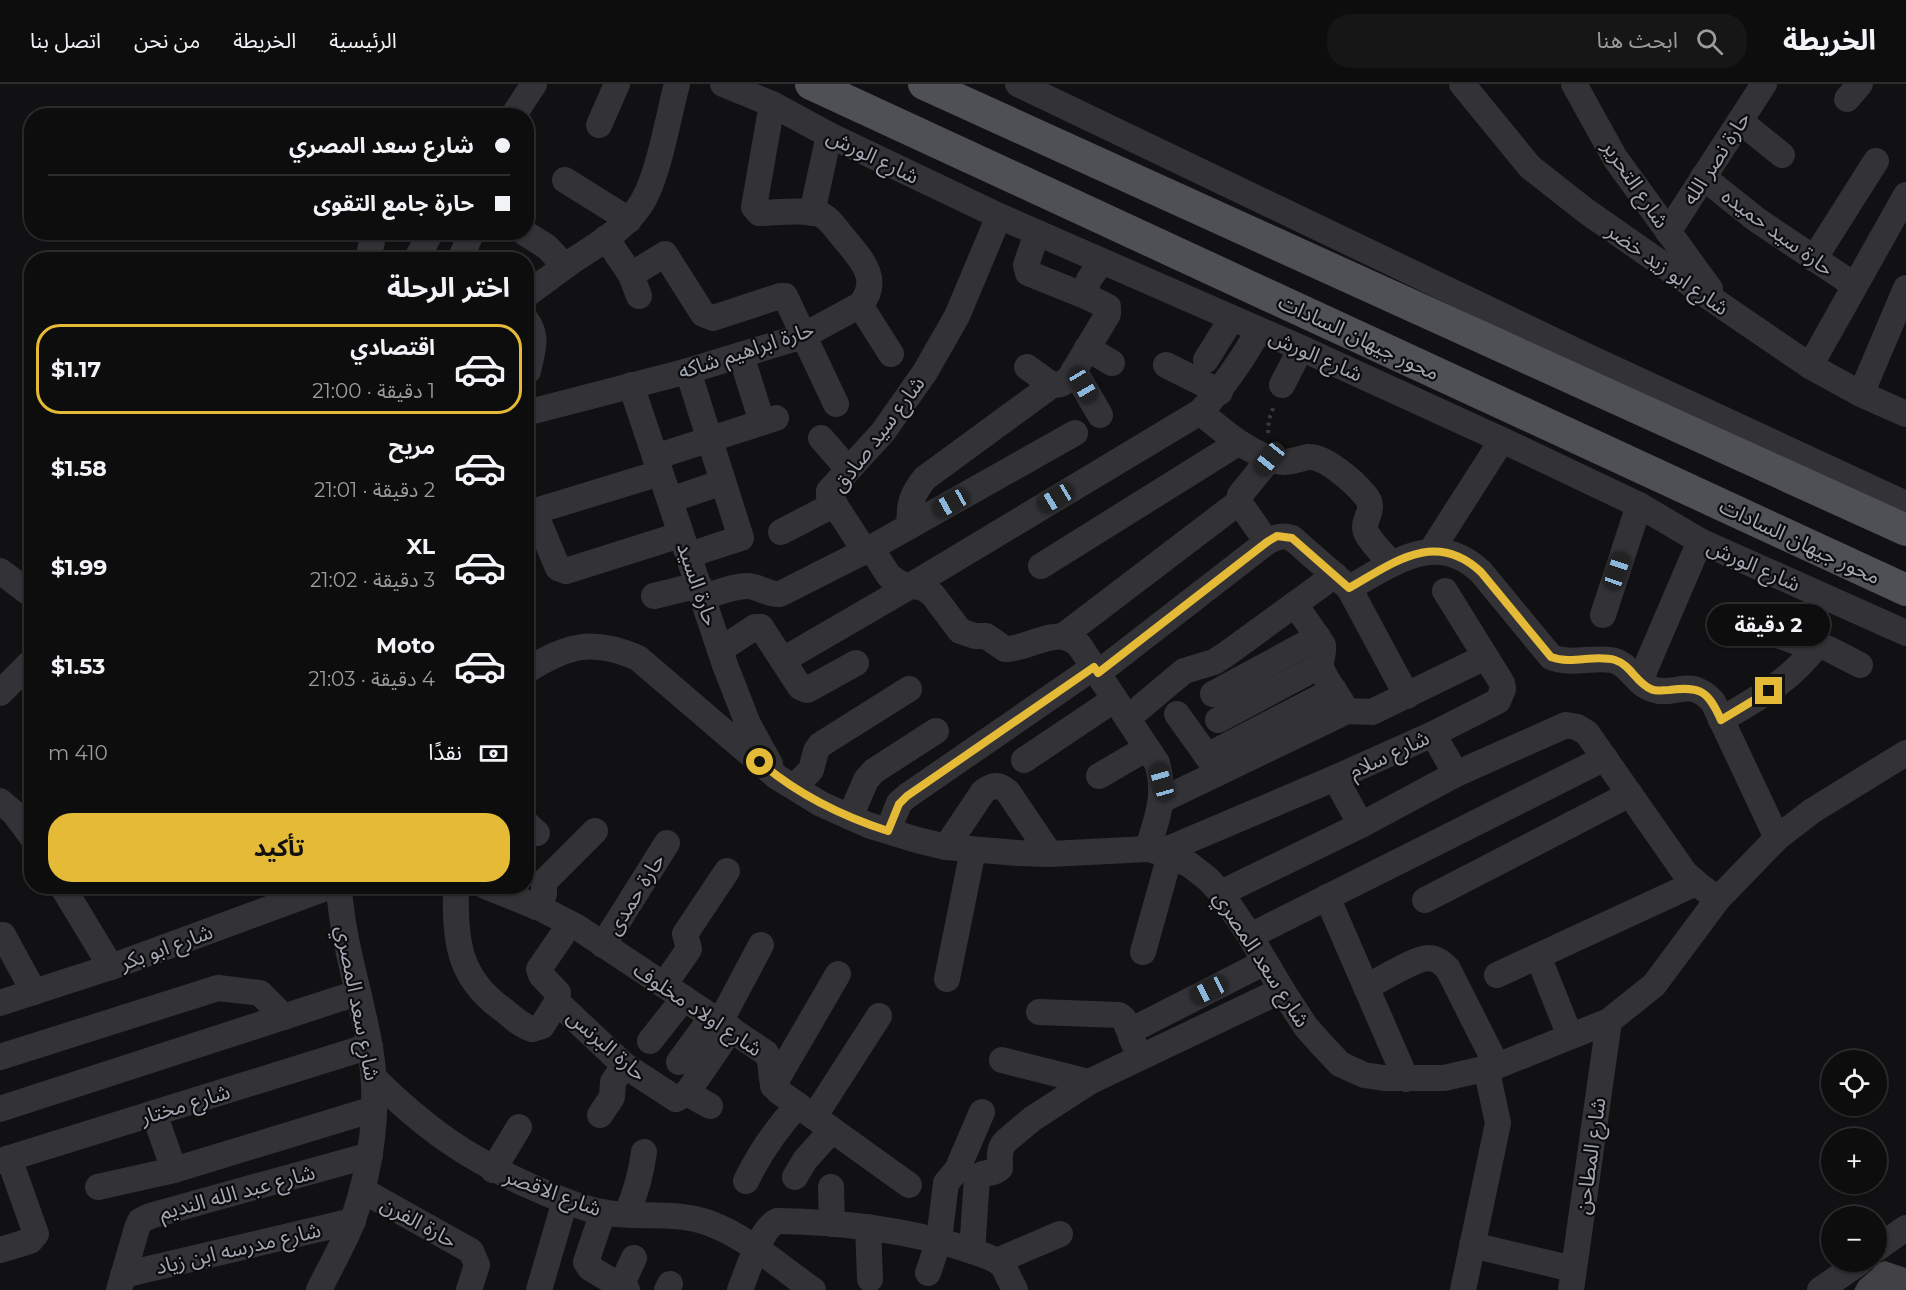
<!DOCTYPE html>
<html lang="ar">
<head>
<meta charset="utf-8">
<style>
	body { margin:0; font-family:Montserrat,"Noto Sans Arabic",sans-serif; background:#161617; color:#f1f3f6; direction:rtl; height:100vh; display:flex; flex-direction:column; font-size:22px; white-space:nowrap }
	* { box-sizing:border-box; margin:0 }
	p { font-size:20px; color:#9a9c9e }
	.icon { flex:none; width:33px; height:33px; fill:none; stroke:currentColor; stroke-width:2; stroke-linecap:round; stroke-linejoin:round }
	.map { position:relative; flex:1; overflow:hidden; direction:ltr }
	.side { position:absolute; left:24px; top:168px; width:510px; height:642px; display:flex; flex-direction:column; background:#0d0d0e; border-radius:24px; box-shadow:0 2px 4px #0004,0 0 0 2px #2d2d2e; direction:rtl }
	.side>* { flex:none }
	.guide { position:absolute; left:24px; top:24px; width:510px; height:132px; border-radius:24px; box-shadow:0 2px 4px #0004,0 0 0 2px #2d2d2e; direction:rtl; display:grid; align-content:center; height:132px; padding:0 24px; background:#0d0d0e }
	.fabs { position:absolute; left:1821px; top:966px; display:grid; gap:12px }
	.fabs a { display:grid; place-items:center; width:66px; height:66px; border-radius:50%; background:#0d0d0e; box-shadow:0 2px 4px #0004,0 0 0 2px #2d2d2e; font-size:30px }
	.end { position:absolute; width:27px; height:27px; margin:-14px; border:8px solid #e5ba37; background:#111; box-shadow:0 0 0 3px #111 }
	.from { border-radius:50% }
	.bubble { position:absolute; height:42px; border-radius:21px; background:#0d0d0e; box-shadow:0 2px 4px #0004,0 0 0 2px #2d2d2e; font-size:20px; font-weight:700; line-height:42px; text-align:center; direction:rtl }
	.car { position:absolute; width:18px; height:36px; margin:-18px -9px; border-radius:8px; box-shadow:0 0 4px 2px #0007; background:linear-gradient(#222 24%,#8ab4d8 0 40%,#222 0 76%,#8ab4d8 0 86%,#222 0) }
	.guide b { display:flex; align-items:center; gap:21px; height:57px; font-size:22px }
	.guide b+b { border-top:2px solid #2d2d2e }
	.guide i { width:15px; height:15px; background:#f1f3f6 }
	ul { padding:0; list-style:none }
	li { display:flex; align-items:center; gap:18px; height:90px; margin:0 12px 9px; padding:0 12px; border:3px solid transparent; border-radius:24px }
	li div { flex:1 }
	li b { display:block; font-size:22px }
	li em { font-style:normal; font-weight:700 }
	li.selected { border-color:#e5ba37 }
	li>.icon { width:54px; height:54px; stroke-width:1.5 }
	h2 { padding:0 24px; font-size:27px; line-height:72px }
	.pay { display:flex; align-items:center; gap:15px; height:66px; padding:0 24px; font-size:22px }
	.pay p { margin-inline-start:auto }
	.action { display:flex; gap:12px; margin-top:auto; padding:12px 24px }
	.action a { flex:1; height:69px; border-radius:24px; background:#e5ba37; color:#111; font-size:24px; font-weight:700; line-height:69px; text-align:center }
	header { display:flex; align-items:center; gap:36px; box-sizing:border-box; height:84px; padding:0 30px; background:#0d0d0e; border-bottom:2px solid #2d2d2e }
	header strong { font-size:28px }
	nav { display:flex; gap:33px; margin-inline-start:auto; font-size:21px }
	.search { width:420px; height:54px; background:#161617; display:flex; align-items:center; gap:15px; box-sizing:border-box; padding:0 21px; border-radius:24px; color:#9a9c9e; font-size:22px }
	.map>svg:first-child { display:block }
	.building { fill:#414146 }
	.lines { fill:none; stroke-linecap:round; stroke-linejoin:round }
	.path { stroke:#393a3e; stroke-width:4; stroke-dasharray:3 4.5; stroke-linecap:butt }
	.minor { stroke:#333337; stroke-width:26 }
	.major { stroke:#4f5056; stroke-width:32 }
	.route { stroke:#e5ba37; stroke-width:8 }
	.labels { text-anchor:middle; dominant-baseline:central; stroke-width:4.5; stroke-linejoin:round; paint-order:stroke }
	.street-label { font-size:21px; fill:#a3a7b2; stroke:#0c0c0e }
</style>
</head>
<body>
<header>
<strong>الخريطة</strong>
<div class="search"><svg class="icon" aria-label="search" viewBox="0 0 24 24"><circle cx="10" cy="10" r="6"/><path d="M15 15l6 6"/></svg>ابحث هنا</div>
<nav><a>الرئيسية</a><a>الخريطة</a><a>من نحن</a><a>اتصل بنا</a></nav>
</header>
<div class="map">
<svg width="1906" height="1206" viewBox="0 0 1906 1206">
	<rect width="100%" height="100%" fill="#111113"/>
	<path class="building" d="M1885 1177 1906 1184V1206H1854L1859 1197 1873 1185 1875 1180Z"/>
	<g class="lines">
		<path class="path" d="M1268 349 1269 335 1274 322"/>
		<g class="minor">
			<path d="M723 0 772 20 829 51 999 132 1301 264 1502 356 1639 421 1700 457 1906 549"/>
			<path d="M1018 0 1582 270 1906 420"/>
			<path d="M1462 0 1530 83 1586 127 1725 224 1810 282 1861 310 1906 330"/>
			<path d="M1574 0 1615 74 1710 205"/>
			<path d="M1847 15 1860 0"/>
			<path d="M513 32 534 0"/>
			<path d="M1740 37 1782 71"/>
			<path d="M599 41 617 0"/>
			<path d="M1703 93 1757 136 1854 201"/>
			<path d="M565 96 629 136"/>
			<path d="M812 129 829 51"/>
			<path d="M1668 148 1764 0"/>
			<path d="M525 149 547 163 565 182"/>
			<path d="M1037 149 1026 181 1028 189 1090 214"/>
			<path d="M606 154 631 191 639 212"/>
			<path d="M1814 175 1876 77"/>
			<path d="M368 176 374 148"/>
			<path d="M416 176 431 148"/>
			<path d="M460 176 470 152"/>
			<path d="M631 191 665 170 703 230 713 234 780 212H785L836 320"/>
			<path d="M526 211C541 200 556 189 571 178 595 162 622 147 639 123 658 97 668 33 677 0"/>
			<path d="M860 221 891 270"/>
			<path d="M526 236C539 253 532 268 528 287"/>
			<path d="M1087 264 1112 279"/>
			<path d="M741 271 762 338"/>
			<path d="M1206 276 1232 234"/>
			<path d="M1166 281 1220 308"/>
			<path d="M1810 282 1906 111"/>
			<path d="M1027 283 1052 301 1061 300 1069 295 1108 230V223L1090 214C1081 200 1093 190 1102 178"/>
			<path d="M1074 286 1100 331"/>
			<path d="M688 287 741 454 689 471"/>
			<path d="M631 301 725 581 748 640 770 680"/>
			<path d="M1282 301 1301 264"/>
			<path d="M1861 310 1906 204"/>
			<path d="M1200 328C1224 348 1247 368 1277 377 1288 380 1298 375 1308 373 1324 371 1354 398 1364 410 1379 426 1361 434 1366 448 1371 459 1384 471 1392 480"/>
			<path d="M526 329 688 287 803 252 860 221C883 195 859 173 842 152 836 145 829 133 819 130 804 125 775 129 759 129L754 123 772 20"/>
			<path d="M821 354 848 385"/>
			<path d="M655 373 776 334"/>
			<path d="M670 416 723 398"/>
			<path d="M534 427 558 484 566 487 680 451"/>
			<path d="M526 430 660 389"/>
			<path d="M910 442C908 421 912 410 925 394L1052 301"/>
			<path d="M781 448 835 420"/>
			<path d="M1267 458 1239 418 1240 411 1270 374"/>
			<path d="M871 464 889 492 901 500 924 504 933 511 960 547 975 552H986L1005 565C1032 565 1055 540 1079 561L1157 679C1167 714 1157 732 1148 765"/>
			<path d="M865 467 829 412V407L883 348 925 288 957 232 999 132"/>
			<path d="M1431 467 1502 356"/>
			<path d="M1041 482 1238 359"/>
			<path d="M0 487 32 511"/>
			<path d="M1349 504C1393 480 1436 445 1481 488L1551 573C1570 581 1591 573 1611 576 1630 579 1635 600 1652 605 1676 614 1689 591 1713 618L1777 754"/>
			<path d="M654 512 699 501"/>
			<path d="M704 513C717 509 733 502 747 502 759 502 767 511 780 510L871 464 1075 349"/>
			<path d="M1295 520 1323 561C1324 569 1321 573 1321 581 1322 591 1337 610 1342 619"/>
			<path d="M1603 531 1639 421"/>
			<path d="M1772 549 1805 561H1817L1829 565 1860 581"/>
			<path d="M1063 552 1239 418"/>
			<path d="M720 566 755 543H761L800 603 807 606 856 579"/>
			<path d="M783 576 912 501 1200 328C1224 303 1242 276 1259 246"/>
			<path d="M526 587C568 561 592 554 638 574L777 693 821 720 868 741 917 756 946 763 1018 769 1050 770 1148 765 1170 771 1190 781 1208 795 1221 809 1250 852 1282 906 1306 943 1323 962 1340 980 1364 991 1384 994H1444L1497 982 1609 937 1654 901 1718 815 1777 754 1812 727 1906 669"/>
			<path d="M1098 589 1267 458C1276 453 1282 451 1292 454L1349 504 1407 612"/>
			<path d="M1640 597 1700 457"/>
			<path d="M0 609 32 577"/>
			<path d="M1213 610 1318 553"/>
			<path d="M1177 630 1217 686"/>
			<path d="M1128 634 1184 587 1214 578 1225 571 1335 491"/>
			<path d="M1218 636 1321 581"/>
			<path d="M1721 636C1758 614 1792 596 1817 561"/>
			<path d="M1433 650 1456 690"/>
			<path d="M1207 672 1334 606"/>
			<path d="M1024 676 1115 615"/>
			<path d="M1099 692 1147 664"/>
			<path d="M1335 694 1361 741"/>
			<path d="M794 703 811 686 816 667 820 661 909 605"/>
			<path d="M1162 716 1347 627 1372 628 1485 573"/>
			<path d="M0 717 14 729 32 753"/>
			<path d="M850 733 866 696 874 687 936 647"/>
			<path d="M526 739 537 749"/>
			<path d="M888 747 899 719 907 712 1094 583"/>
			<path d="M946 763 983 708C993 700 999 700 1008 708L1050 770"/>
			<path d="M1161 768 1335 694 1433 650 1498 617 1503 605 1502 599 1445 507"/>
			<path d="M62 802 111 883"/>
			<path d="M456 802C455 856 457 894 505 927 513 934 522 942 532 945L542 942 557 918"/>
			<path d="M485 802 542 825 577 843 766 969C775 981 767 995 778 1007L909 1101"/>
			<path d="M1221 809 1361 741 1456 690 1566 641 1577 643 1587 649 1685 789 1700 802 1718 815"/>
			<path d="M1327 813 1406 995"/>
			<path d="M1425 816 1630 710"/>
			<path d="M536 823 544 810V798L595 747"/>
			<path d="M570 840 539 885 541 891 558 909 557 918 624 981 676 1015 687 1009 710 1022"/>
			<path d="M3 851 34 908"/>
			<path d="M1250 852 1605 674"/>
			<path d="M603 861 667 759"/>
			<path d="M1143 868 1170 771"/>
			<path d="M1538 872 1570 952"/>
			<path d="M1497 891 1696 799"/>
			<path d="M947 895 973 766"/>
			<path d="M664 901 689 865 685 850 727 787"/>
			<path d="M1366 903C1381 896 1413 875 1428 874 1437 874 1442 879 1448 885L1497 982"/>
			<path d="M0 919 111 883 331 802"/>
			<path d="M1039 928 1119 931 1124 935 1130 949"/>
			<path d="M720 938 761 861"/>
			<path d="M650 957 684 914"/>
			<path d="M0 973 218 904 260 909 284 933"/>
			<path d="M1140 973 1131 953 1132 946 1265 878"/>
			<path d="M1002 976 1089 998"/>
			<path d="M679 978 712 933"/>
			<path d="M375 995C426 1045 467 1074 532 1103 554 1113 577 1123 601 1128 637 1135 674 1126 709 1139 747 1153 780 1183 813 1206"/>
			<path d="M773 1002 838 890"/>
			<path d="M687 1009 731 945"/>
			<path d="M0 1025 357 909"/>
			<path d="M154 1029 174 1086"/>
			<path d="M600 1031 612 1013 613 998 624 981"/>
			<path d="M814 1033 879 932"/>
			<path d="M0 1077 370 962"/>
			<path d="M493 1086 519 1043"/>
			<path d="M795 1093 805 1076 832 1046"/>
			<path d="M746 1097C760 1068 776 1045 798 1021"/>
			<path d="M98 1103 174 1086 374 1025"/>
			<path d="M831 1103 832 1140"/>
			<path d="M362 1106 471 1167 477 1181 469 1206"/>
			<path d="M603 1128 586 1178 590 1184 627 1206"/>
			<path d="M627 1129C636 1109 641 1090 644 1068"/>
			<path d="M868 1143 870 1195"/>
			<path d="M1472 1161 1573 1185"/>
			<path d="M1876 1165 1906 1144"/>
			<path d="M0 1166 30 1157 36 1150 9 1074"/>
			<path d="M972 1167 977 1094C983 1086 993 1092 1000 1084 1000 1074 998 1064 1006 1057L1032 1035 1089 998 1282 906"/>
			<path d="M997 1177 1060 1150"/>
			<path d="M928 1189 939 1156 946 1099 957 1086 982 1028"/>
			<path d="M123 1191 353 1137"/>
			<path d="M621 1202 634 1174"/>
			<path d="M119 1206 137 1144 140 1137 150 1132 370 1071"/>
			<path d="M319 1206C330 1183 344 1160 353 1136 372 1082 380 1021 370 964 361 910 342 858 339 802"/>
			<path d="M539 1206 565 1117"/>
			<path d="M667 1206 670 1200"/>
			<path d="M740 1206C747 1189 760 1145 777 1137 840 1138 903 1145 963 1164 974 1168 986 1171 997 1177L1003 1182 1015 1206"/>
			<path d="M1463 1206 1498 1039 1486 983"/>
			<path d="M1571 1206 1609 937"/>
			<path d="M1820 1206 1860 1178"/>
		</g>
		<g class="major">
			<path d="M811 0 1906 506"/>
			<path d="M924 0 1906 446"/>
		</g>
	</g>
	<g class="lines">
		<path class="route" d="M760 678C797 710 842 732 888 747L899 720 907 712 1094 583 1098 589 1267 458 1277 452 1292 454 1349 504C1393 479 1435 445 1481 488L1551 573C1572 581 1594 570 1615 576 1631 581 1636 599 1651 605 1656 608 1663 606 1669 606 1701 602 1708 607 1721 636L1769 607"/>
	</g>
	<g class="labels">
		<g class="street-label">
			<text transform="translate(873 72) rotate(26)">شارع الورش</text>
			<text transform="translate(1716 74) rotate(-57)">حارة نصر الله</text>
			<text transform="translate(1636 100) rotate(56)">شارع التحرير</text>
			<text transform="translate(1778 148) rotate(36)">حارة سيد حميده</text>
			<text transform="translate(1668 185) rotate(35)">شارع ابو زيد خضر</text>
			<text transform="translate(1359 253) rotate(25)">محور جيهان السادات</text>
			<text transform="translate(746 266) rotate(-18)">حارة ابراهيم شاكه</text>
			<text transform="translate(1316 271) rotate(24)">شارع الورش</text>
			<text transform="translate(878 350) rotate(-53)">شارع سيد صادق</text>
			<text transform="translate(1800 457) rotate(25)">محور جيهان السادات</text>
			<text transform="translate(1754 481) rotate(24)">شارع الورش</text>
			<text transform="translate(698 500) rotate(71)">حارة السيد</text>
			<text transform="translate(1389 670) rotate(-25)">شارع سلام</text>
			<text transform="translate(635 810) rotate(-58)">حارة حمدى</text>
			<text transform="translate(166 863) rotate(-20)">شارع ابو بكر</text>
			<text transform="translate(1262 875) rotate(57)">شارع سعد المصري</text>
			<text transform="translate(358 919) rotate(79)">شارع سعد المصري</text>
			<text transform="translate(698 925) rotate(34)">شارع اولاد مخلوف</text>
			<text transform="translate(607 961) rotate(41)">حارة البرنس</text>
			<text transform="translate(185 1020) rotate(-17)">شارع مختار</text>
			<text transform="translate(1590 1072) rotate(-82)">شارع المطاحن</text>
			<text transform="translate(237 1108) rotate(-15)">شارع عبد الله النديم</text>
			<text transform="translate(553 1108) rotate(20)">شارع الاقصر</text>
			<text transform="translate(419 1138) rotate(29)">حارة الفرن</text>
			<text transform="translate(238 1164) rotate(-13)">شارع مدرسه ابن زياد</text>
		</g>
	</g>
</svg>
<div class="fabs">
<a><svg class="icon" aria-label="locate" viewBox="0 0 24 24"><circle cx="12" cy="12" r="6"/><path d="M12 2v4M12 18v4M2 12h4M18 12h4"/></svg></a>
<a>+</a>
<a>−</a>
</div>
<i class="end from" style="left:760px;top:678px"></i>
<i class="end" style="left:1769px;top:607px"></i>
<div class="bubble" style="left:1707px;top:520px;width:123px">2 دقيقة</div>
<i class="car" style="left:1083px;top:301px;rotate:150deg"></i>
<i class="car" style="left:1270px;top:374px;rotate:219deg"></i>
<i class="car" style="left:1056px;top:414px;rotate:239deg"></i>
<i class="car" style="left:951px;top:419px;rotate:241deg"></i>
<i class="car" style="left:1617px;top:487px;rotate:19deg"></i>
<i class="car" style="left:1162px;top:698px;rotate:344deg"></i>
<i class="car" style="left:1209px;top:906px;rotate:243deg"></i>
<div class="guide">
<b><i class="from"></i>شارع سعد المصري</b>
<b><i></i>حارة جامع التقوى</b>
</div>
<section class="side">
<h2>اختر الرحلة</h2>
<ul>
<li class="selected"><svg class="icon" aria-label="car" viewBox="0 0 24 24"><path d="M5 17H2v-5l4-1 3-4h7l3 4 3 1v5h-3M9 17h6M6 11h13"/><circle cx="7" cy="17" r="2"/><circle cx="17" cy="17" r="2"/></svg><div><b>اقتصادي</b><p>1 دقيقة · 21:00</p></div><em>$1.17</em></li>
<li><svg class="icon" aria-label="car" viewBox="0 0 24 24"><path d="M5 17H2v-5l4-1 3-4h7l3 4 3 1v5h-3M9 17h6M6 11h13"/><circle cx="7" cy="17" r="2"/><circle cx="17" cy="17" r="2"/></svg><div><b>مريح</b><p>2 دقيقة · 21:01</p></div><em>$1.58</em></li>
<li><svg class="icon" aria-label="car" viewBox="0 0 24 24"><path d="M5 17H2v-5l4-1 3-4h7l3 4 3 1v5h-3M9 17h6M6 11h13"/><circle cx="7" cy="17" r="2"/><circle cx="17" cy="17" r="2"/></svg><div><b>XL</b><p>3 دقيقة · 21:02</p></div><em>$1.99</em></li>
<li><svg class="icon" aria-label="car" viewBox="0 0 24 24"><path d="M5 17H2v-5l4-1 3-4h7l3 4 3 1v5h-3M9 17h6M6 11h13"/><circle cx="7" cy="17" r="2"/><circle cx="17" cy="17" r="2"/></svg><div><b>Moto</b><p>4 دقيقة · 21:03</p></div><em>$1.53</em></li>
</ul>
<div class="pay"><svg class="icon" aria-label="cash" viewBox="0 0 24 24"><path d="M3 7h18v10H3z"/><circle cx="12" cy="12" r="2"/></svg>نقدًا<p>410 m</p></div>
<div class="action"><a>تأكيد</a></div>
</section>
</div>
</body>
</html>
